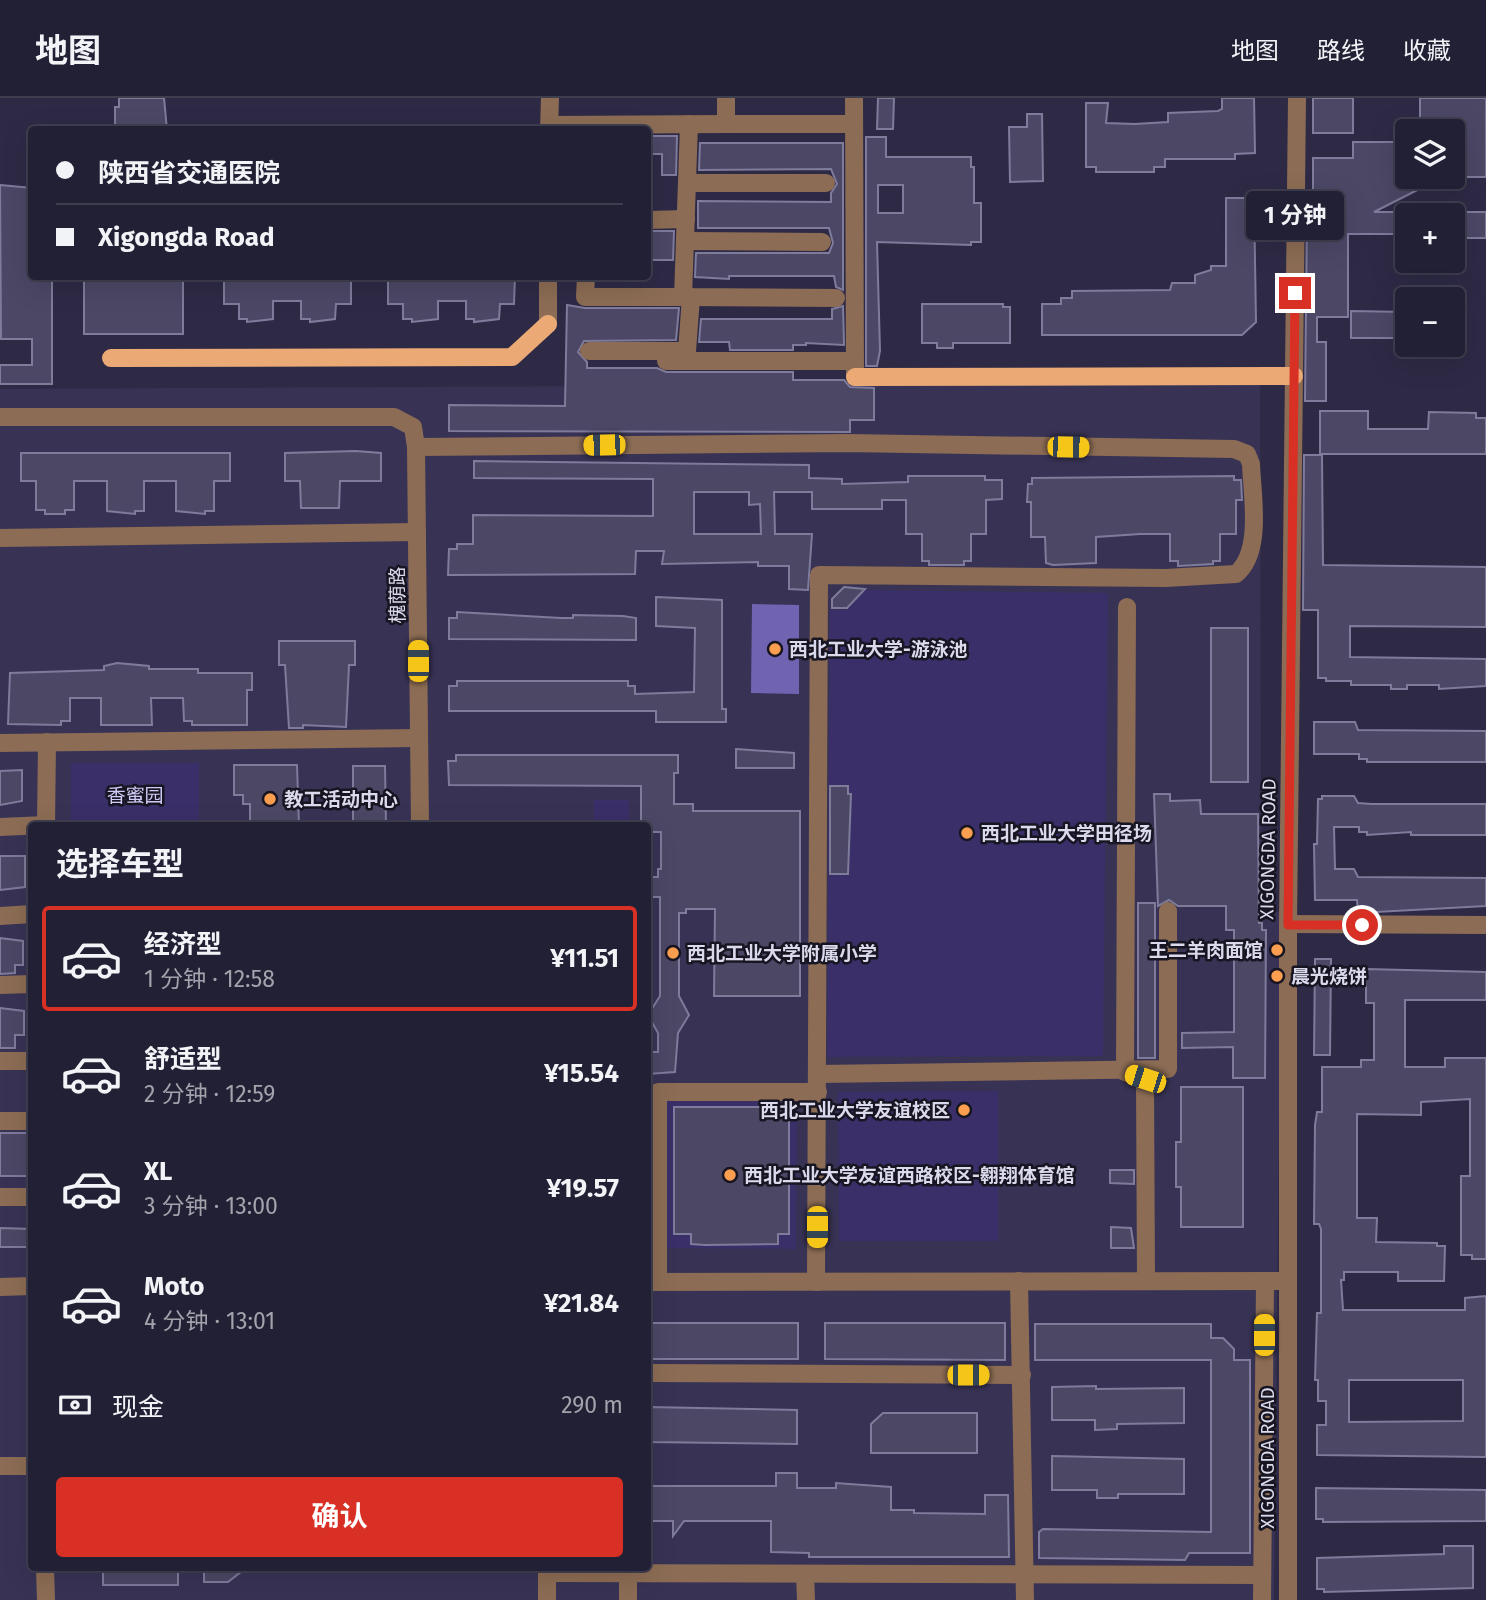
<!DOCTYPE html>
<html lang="zh">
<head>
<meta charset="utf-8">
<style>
	body { margin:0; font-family:"Fira Sans","Noto Sans SC",sans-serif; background:#2a283c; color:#f1f3f6; height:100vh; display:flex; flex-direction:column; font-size:26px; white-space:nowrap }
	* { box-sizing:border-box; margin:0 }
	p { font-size:23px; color:#a2a3ac }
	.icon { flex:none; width:38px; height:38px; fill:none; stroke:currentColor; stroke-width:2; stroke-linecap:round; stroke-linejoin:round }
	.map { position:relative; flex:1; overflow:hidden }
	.sheet { position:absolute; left:28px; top:724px; width:623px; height:749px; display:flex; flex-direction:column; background:#222034; border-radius:7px; box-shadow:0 7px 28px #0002,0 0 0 2px #3f3e4f }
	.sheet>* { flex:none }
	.guide { position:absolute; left:28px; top:28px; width:623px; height:154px; border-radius:7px; box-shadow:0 7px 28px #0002,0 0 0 2px #3f3e4f; display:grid; align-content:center; height:154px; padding:0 28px; background:#222034 }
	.tools { position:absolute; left:1395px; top:21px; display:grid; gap:14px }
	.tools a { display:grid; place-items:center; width:70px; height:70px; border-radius:7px; background:#222034; box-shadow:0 7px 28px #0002,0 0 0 2px #3f3e4f; font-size:35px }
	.end { position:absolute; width:32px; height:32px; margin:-16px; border:9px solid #d93025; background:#fff; box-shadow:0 0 0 4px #fff }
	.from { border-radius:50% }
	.bubble { position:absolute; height:49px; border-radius:7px; background:#222034; box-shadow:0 7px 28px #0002,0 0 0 2px #3f3e4f; font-size:23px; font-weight:700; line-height:49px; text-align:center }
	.car { position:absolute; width:21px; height:42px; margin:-21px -10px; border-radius:9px; box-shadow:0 0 5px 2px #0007; background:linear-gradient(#f5c518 24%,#345 0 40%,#f5c518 0 76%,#345 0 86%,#f5c518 0) }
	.guide b { display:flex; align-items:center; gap:24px; height:66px; font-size:26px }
	.guide b+b { border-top:2px solid #3f3e4f }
	.guide i { width:18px; height:18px; background:#f1f3f6 }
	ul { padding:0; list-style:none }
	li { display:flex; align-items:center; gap:21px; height:105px; margin:0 14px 10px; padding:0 14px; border:4px solid transparent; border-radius:7px }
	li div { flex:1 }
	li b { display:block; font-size:26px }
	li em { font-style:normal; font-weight:700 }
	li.on { border-color:#d93025 }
	li>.icon { width:63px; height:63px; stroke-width:1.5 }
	h2 { padding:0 28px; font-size:32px; line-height:84px }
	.pay { display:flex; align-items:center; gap:18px; height:77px; padding:0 28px; font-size:26px }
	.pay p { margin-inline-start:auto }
	.cta { display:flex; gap:14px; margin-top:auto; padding:14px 28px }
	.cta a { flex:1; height:80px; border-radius:7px; background:#d93025; color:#fff; font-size:28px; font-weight:700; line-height:80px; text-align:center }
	header { display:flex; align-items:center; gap:42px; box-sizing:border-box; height:98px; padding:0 35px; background:#222034; border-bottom:2px solid #3f3e4f }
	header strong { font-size:33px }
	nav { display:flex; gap:38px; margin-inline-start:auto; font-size:24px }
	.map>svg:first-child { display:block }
	.built { fill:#383355; fill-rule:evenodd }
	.green { fill:#3a2f68 }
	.water { fill:#7063b1 }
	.building { fill:#4b4765; stroke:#7e7b9b; stroke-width:2; fill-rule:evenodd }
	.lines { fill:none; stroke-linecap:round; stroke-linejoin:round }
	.minor { stroke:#8c6c54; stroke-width:18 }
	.major { stroke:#eaa975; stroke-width:18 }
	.route { stroke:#d93025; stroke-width:9 }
	.poi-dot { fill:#fb9e50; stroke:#171521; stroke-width:2.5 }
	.labels { text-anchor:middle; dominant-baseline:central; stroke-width:5; stroke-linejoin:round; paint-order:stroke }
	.street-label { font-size:19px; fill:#dbdaec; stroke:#171521 }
	.poi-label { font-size:19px; font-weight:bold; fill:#dbdaec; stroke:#171521; text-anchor:start }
	.park-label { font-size:19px; fill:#cfcaf6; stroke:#171521 }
</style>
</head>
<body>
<header>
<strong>地图</strong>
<nav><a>地图</a><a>路线</a><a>收藏</a></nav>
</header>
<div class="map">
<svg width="1486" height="1502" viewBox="0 0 1486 1502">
	<rect width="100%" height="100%" fill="#2e2a46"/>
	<path class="built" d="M1260 285 1261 814H1281L1274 1502H0V291ZM32 728H648V1470H32Z"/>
	<g class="green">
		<path d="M865 492 1108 495 1103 958 827 959 830 512H847Z"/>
		<rect x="71" y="665" width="128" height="63"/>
		<rect x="594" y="702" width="35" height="26"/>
		<path d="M998 993V1143H839L838 994Z"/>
		<path d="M664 1003 797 1004 796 1151 664 1150Z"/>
	</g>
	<path class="water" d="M752 506 799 507V596L751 595Z"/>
	<g class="building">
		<path d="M119 0H164L167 32H115V9H119Z"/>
		<path d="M878 0H894L893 31H877Z"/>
		<path d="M1222 0H1254L1255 55 1235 56V61H1165V69H1154V74H1096V69H1086V5H1108L1106 25 1135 26 1168 24V15L1218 13 1222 11Z"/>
		<rect x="1313" y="0" width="40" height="35"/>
		<path d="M1420 0H1486V79H1452V33H1420Z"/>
		<path d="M1027 16H1042L1043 83 1010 84 1009 29H1027Z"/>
		<path d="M648 38H677L676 77H662V56H648Z"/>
		<path d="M866 39H886V59H971V69H974V105H981V144H971V147L877 144 880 253 877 268H866ZM878 87H903V115H878Z"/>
		<path d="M1353 44H1402L1401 79H1443L1374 114H1407V136H1348V219H1317V244H1326V303H1305L1307 114H1313V60H1353Z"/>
		<path d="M700 45H843V192L836 189 834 178H729V181L695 179 696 155H829L833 145 829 130H698V103L831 104V95L837 86 831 71 699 72Z"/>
		<path d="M0 87 32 90V178H52V286H0V267H32V241H1Z"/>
		<path d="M1226 100H1254L1256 224 1242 237H1042V206H1061V200H1072V193L1170 192 1172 185H1195V177L1211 172V168H1226Z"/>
		<rect x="1452" y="114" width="34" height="26"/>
		<path d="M648 133H674L673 162H651L648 159Z"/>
		<rect x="84" y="178" width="99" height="58"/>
		<path d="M224 178H351V206H336L335 221 310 224V221H301V203H273V221L247 224V221H239V206H224Z"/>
		<path d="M388 178H515L514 206H500L499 221 474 224V221H466V203H438V221L412 224V221H403V206H388Z"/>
		<path d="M922 206H1003V209H1010V245H953V250H937V245H922Z"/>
		<path d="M567 207 585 210H679L676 242 584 243 578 254 587 264V270H657L666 274H793V282H844L850 289 874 290V322H850V334L449 333V307L565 308Z"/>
		<path d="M843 208 844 247 806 245V247H793V252H730L729 244H699L701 221H832V211Z"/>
		<path d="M1351 213 1407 214V240H1351Z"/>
		<rect x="1452" y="214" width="13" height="26"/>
		<path d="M1320 313H1368V331H1428L1429 314 1476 315V320H1486V356H1320Z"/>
		<path d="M356 353 381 355V383H340L339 410H301L300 383H285V355Z"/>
		<path d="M21 355H230V383H214V413H205V416L176 413V383H144V413H135V416L107 413V383H74V412H65V416H45V412H36V383H21Z"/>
		<path d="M1304 357H1322L1323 467 1486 469V529L1350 528V559L1486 561V588L1439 591V587H1407V591H1391V587H1351V583H1326V580H1318V512H1303Z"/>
		<path d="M474 363 809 367V380L842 381V386L908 384V378H985V382H1002V401L986 402V436H971V463H964V467H929V463H922V436H906V402H882V411H812V394H774L775 436H812L808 492 789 491V468H758V464L662 466 664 453H636L635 476 448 477 449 451H457V446H473V417L653 418V381L474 380ZM694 394H749V407L760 406 761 436H694Z"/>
		<path d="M1234 378V382H1241L1242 402H1236V436H1220V463H1213V466L1178 468V463H1170V436H1140L1096 439V465L1053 467 1046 465 1045 439H1031V404H1027L1028 386H1032V380Z"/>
		<path d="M844 489 865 491 847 510H832V501Z"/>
		<path d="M656 499 722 502V611H726V624H656V613H449V588H457V583H628V588H635V596L694 594 695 530 656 528Z"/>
		<path d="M457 514 561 520H573V517L623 518 636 520V542L449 541V520H457Z"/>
		<rect x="1211" y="530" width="37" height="154"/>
		<path d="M279 543H355V567H349L346 629 303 627V630H289L285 567H279Z"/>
		<path d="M117 565 149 568V571H198V575H252V592H247V627H192V623H184L183 600H151L152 627H101V600H70V623H61V627L8 626 10 575 104 572V568Z"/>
		<path d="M1314 624H1355L1358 632 1486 633V664H1367V661H1359V656H1314Z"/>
		<path d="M736 651 794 655V670H736Z"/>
		<path d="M456 657H678V675H674V706H693V713H800V898H714L715 811H686V815H679V898L689 917 678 935 675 974 648 976V954H658V935L648 917 660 898V799H648V779H658V771H661V734H648V728H641V688L449 687 448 663H456Z"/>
		<path d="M234 667H297L299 728H250V706H243V697H234Z"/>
		<path d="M353 668H385L386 728H353Z"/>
		<path d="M22 672V703L0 707V673Z"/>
		<path d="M830 688H848V696H851L848 776H830Z"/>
		<path d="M1154 696H1170V703L1200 702 1201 716H1258L1259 825H1262V832H1266L1265 980H1233V949L1182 950V935L1234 934V832H1226V808H1178L1169 802 1158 808Z"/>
		<path d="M1322 698H1354L1358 705 1372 706H1486V737H1411V734L1367 737V734H1359V729H1334L1335 771H1354L1358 779 1486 780V808L1358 815 1357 802H1315L1314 746H1317L1318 701H1322Z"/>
		<path d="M0 758H25V789L0 792Z"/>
		<rect x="1138" y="805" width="17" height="155"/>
		<path d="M0 840 23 843V867H15V875L0 876Z"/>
		<path d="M1315 861H1331L1330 957H1314Z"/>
		<path d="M1366 871 1486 874V902H1405V969H1445V960H1486V1161H1472V1157H1461V1078H1470V1001L1421 1004V1017L1357 1016V1120H1377L1376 1144 1437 1145V1148H1445L1444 1183H1398V1174H1344V1182H1341L1343 1212H1465V1200L1486 1198V1359L1317 1357V1327H1326V1303H1318V1282H1315L1317 1215H1321V1131L1319 1126H1314L1315 1027 1317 1014H1322V969H1361V962H1374V905H1366ZM1349 1282H1463V1323L1349 1324Z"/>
		<path d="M0 910 24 913V937H15V950H0Z"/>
		<path d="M1181 989H1243V1129H1181V1089H1176V1044H1181Z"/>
		<path d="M674 1009H789V1136H778V1146L705 1147 691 1146V1136H674Z"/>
		<rect x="0" y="1035" width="32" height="43"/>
		<path d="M1110 1072H1134V1086L1110 1085Z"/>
		<path d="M1111 1129 1131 1130 1134 1150H1111Z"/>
		<path d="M0 1130 32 1131V1149H0Z"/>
		<rect x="648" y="1225" width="150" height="36"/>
		<path d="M825 1225H1005V1262L825 1261Z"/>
		<path d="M1035 1226H1211V1240H1223L1234 1251V1262H1250V1455H1189L1185 1462 1039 1460V1434L1043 1431 1211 1434V1262H1035Z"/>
		<path d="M1096 1288V1291L1184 1290V1325L1117 1326V1331L1095 1332V1322H1052V1289Z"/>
		<path d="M648 1309 797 1312V1346L648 1344Z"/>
		<path d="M883 1315H977V1355H871V1326Z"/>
		<path d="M1052 1358 1184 1361V1396H1118V1400H1097V1392H1052Z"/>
		<path d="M776 1375H797V1390H836V1385L891 1389V1412H914V1415L985 1416V1397H1008L1009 1459H809V1455L771 1454V1423H684L673 1438V1423H648V1388H776Z"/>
		<path d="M1316 1390 1486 1392V1423L1323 1424V1421H1316Z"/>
		<path d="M1444 1448H1473V1490L1324 1494V1491H1317V1460L1444 1456Z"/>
		<rect x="103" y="1470" width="75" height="17"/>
		<path d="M204 1470H246L228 1484H204Z"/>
	</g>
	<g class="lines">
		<g class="minor">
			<path d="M726 0V26H854"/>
			<path d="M854 0 855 279"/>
			<path d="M689 26 683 199 836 200"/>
			<path d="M550 27 726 26"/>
			<path d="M549 32 550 0"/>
			<path d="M687 85H826"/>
			<path d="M648 122 686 121"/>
			<path d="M685 143 822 144"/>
			<path d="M586 178 585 199H683"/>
			<path d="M548 226V178"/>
			<path d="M589 253H687L691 199"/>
			<path d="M666 263H855"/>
			<path d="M0 319H394L413 329 416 349 420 728"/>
			<path d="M416 349 847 345 1234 351 1247 356 1251 366C1252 397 1263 454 1236 476L1166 480 819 477 816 1184"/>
			<path d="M0 440 417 434"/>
			<path d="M1127 509 1125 974 1145 981 1146 1183"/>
			<path d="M0 645 419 640"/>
			<path d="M46 728 47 644"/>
			<path d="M0 729 46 727"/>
			<path d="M0 818 32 816"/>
			<path d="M1288 826 1486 827"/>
			<path d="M0 887 32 886"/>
			<path d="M0 963H32"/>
			<path d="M818 976 1168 971V813"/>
			<path d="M0 1023H32"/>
			<path d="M0 1099H32"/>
			<path d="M1019 1183 1025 1502"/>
			<path d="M648 1184 1288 1183"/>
			<path d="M658 1184V994H818"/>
			<path d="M0 1189 32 1188"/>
			<path d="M648 1275 1022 1277"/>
			<path d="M0 1368H32"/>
			<path d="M45 1470 46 1502"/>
			<path d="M547 1475 1262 1477"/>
			<path d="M628 1475V1502"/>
			<path d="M805 1476 806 1502"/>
			<path d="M547 1502V1470"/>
			<path d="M1262 1502 1265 1184"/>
			<path d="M1288 1502V826L1297 0"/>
		</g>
		<g class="major">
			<path d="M111 260 512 259 548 226"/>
			<path d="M855 279 1294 278"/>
		</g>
	</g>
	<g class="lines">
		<path class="route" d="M1295 195 1288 827H1362"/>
	</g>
	<g class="poi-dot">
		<circle cx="775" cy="551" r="7"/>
		<circle cx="270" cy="701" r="7"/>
		<circle cx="967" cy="735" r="7"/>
		<circle cx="1277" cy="852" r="7"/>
		<circle cx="673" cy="855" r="7"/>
		<circle cx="1277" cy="878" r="7"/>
		<circle cx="964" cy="1012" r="7"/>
		<circle cx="730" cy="1077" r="7"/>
	</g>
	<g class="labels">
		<g class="street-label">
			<text transform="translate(397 497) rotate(-90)">槐荫路</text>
			<text transform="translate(1268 751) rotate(-89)">XIGONGDA ROAD</text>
			<text transform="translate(1267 1360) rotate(-90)">XIGONGDA ROAD</text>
		</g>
		<g class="poi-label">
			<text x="789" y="551">西北工业大学-游泳池</text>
			<text x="284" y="701">教工活动中心</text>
			<text x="981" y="735">西北工业大学田径场</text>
			<text x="1263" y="852" text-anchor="end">王二羊肉面馆</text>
			<text x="687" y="855">西北工业大学附属小学</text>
			<text x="1291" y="878">晨光烧饼</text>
			<text x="950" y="1012" text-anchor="end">西北工业大学友谊校区</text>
			<text x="744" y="1077">西北工业大学友谊西路校区-翱翔体育馆</text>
		</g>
		<g class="park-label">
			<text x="135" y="697">香蜜园</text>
		</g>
	</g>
</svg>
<div class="tools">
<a><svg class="icon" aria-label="layers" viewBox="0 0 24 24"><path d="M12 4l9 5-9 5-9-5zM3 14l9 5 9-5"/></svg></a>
<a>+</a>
<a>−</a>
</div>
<i class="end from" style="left:1362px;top:827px"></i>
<i class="end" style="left:1295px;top:195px"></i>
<div class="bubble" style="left:1246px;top:93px;width:98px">1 分钟</div>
<i class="car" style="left:604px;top:347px;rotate:269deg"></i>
<i class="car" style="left:1068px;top:349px;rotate:91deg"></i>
<i class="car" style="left:418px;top:563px;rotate:0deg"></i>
<i class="car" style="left:1145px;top:981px;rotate:288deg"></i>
<i class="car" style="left:817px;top:1129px;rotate:180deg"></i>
<i class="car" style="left:1264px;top:1237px;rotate:0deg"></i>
<i class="car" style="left:968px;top:1277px;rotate:90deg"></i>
<div class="guide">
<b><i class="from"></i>陕西省交通医院</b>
<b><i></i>Xigongda Road</b>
</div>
<section class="sheet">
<h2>选择车型</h2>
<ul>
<li class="on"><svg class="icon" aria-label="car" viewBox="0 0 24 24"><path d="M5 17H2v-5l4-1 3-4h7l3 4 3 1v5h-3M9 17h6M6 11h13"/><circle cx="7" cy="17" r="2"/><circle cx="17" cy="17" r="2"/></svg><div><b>经济型</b><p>1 分钟 · 12:58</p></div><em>¥11.51</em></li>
<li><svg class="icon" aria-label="car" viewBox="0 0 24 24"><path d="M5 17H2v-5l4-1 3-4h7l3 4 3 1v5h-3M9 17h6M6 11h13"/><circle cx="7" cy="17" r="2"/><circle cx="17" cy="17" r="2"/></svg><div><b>舒适型</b><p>2 分钟 · 12:59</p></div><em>¥15.54</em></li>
<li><svg class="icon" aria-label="car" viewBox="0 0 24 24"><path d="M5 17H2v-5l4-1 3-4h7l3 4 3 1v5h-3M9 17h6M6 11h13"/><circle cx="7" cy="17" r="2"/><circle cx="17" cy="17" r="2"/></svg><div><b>XL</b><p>3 分钟 · 13:00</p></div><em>¥19.57</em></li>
<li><svg class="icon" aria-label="car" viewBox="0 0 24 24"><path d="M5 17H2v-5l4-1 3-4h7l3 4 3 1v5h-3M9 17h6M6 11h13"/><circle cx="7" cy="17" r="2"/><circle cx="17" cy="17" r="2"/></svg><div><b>Moto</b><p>4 分钟 · 13:01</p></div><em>¥21.84</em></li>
</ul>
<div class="pay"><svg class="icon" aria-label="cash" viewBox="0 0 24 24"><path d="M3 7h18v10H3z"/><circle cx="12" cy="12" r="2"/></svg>现金<p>290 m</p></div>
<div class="cta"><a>确认</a></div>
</section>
</div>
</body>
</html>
